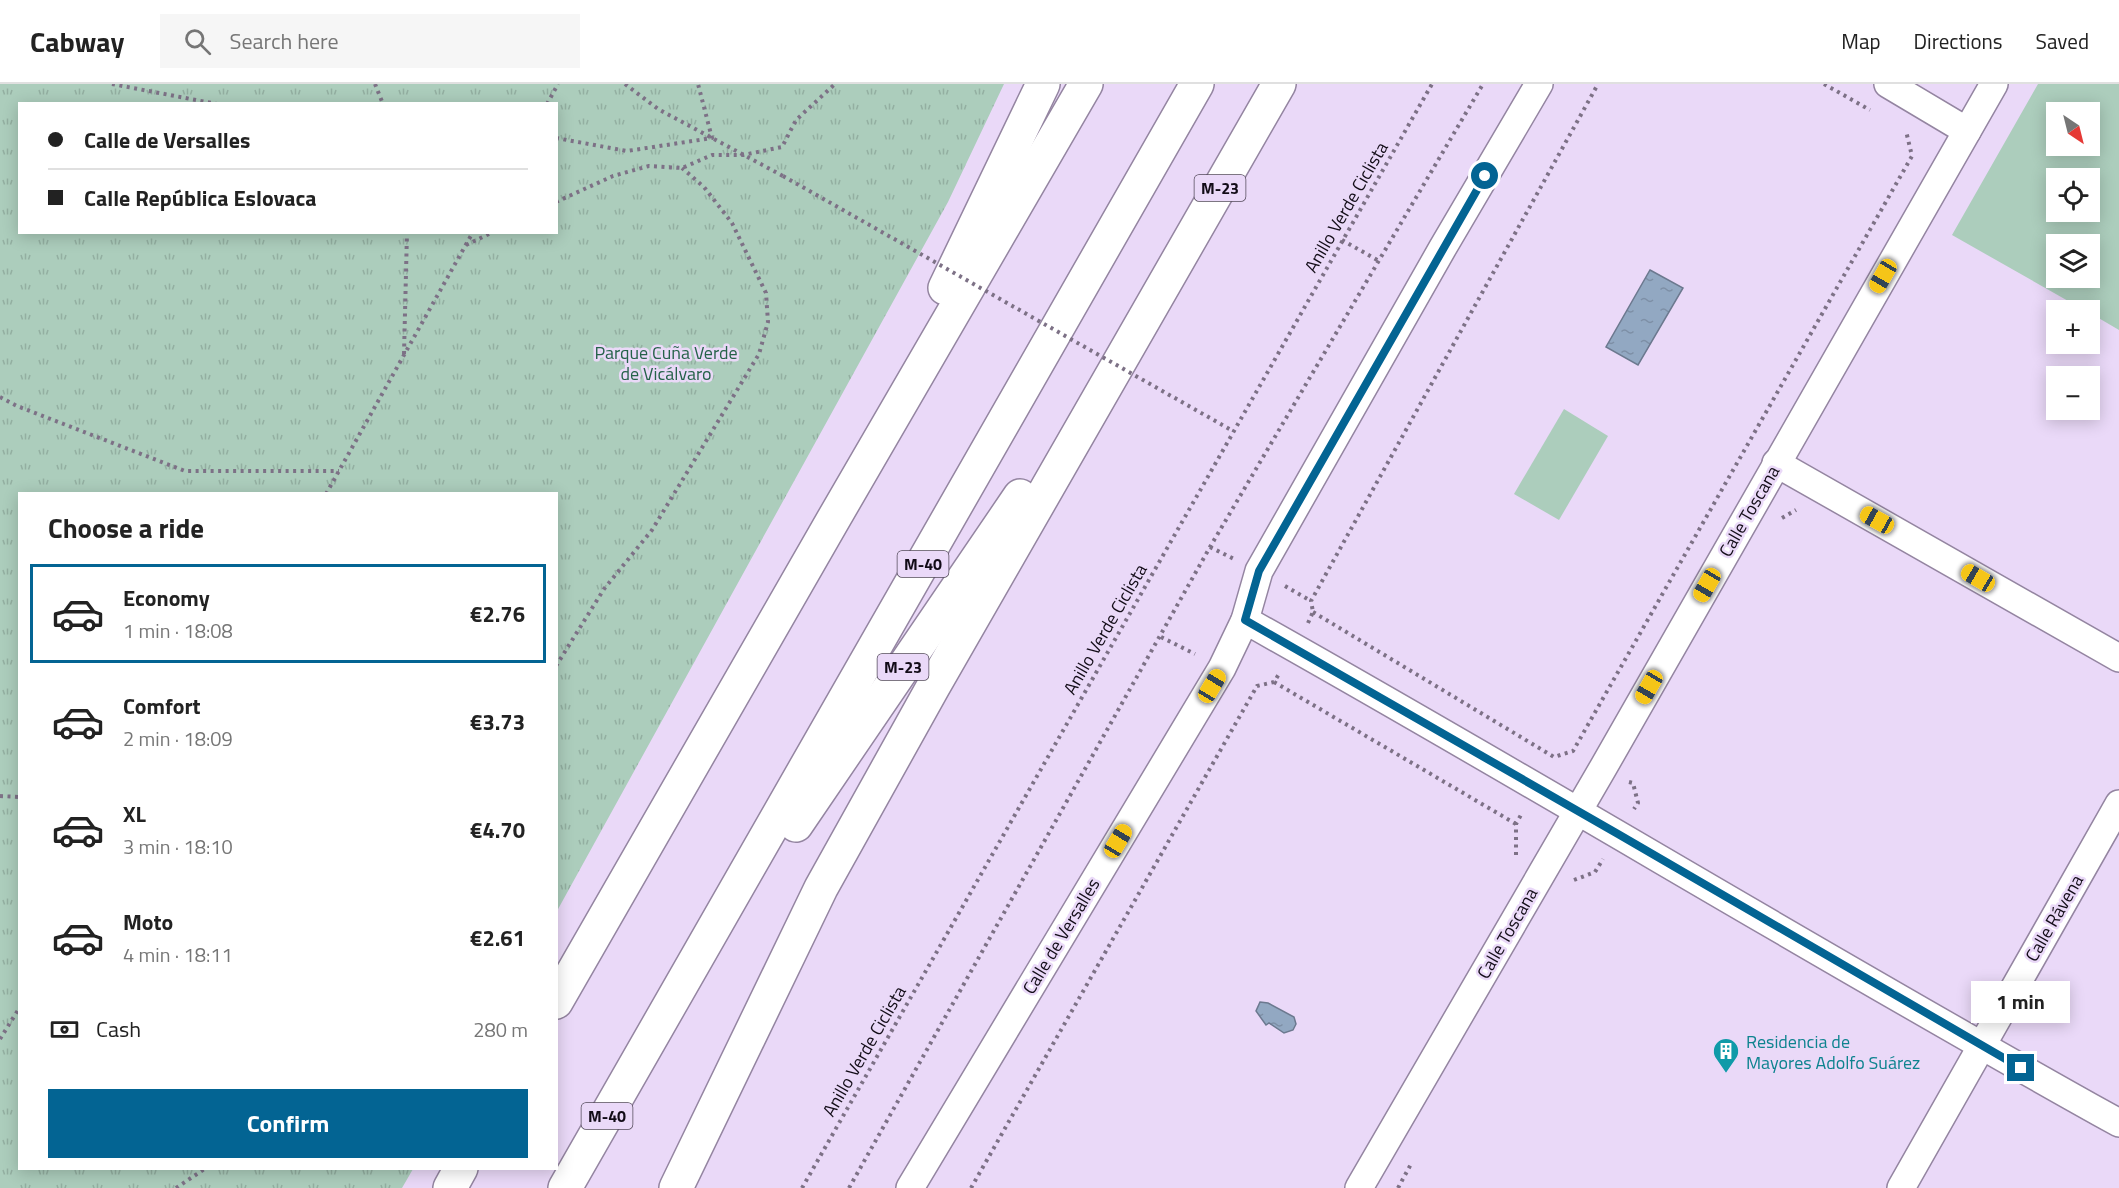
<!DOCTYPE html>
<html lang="en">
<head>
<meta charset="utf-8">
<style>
	body { margin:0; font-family:"Titillium Web",sans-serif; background:#f6f6f6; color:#222; height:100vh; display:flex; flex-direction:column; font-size:22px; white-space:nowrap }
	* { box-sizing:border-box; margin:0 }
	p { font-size:20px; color:#767676 }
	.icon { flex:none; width:33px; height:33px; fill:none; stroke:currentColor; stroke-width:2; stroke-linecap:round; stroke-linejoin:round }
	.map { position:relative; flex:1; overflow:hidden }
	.drawer { position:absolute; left:18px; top:408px; width:540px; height:678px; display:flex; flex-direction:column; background:#fff; border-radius:0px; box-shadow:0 3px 15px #0003 }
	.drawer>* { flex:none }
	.banner { position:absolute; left:18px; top:18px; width:540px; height:132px; border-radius:0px; box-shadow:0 3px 15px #0003; display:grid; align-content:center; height:132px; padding:0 30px; background:#fff }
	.needle { width:39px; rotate:145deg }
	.controls { position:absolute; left:2046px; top:18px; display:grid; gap:12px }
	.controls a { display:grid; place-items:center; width:54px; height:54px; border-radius:0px; background:#fff; box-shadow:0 3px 15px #0003; font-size:30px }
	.end { position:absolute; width:27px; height:27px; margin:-14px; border:8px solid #036493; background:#fff; box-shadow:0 0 0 3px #fff }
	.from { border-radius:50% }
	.bubble { position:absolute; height:42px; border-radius:0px; background:#fff; box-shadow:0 3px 15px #0003; font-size:20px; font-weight:700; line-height:42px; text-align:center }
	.car { position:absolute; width:18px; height:36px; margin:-18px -9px; border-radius:8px; box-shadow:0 0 4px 2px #0007; background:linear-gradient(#f5c518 24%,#345 0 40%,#f5c518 0 76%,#345 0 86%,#f5c518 0) }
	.banner b { display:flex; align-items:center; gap:21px; height:57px; font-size:22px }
	.banner b+b { border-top:2px solid #e0e0e0 }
	.banner i { width:15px; height:15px; background:#222 }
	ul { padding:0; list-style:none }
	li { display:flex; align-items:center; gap:18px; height:99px; margin:0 12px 9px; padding:0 18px; border:3px solid transparent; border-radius:0px }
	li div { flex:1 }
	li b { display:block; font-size:22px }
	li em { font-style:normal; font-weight:700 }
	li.on { border-color:#036493 }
	li>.icon { width:54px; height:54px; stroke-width:1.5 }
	h2 { padding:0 30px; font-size:27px; line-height:72px }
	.pay { display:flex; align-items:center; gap:15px; height:66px; padding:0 30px; font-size:22px }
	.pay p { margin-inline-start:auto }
	.primary-button { display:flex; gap:12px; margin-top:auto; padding:12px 30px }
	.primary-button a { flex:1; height:69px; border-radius:0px; background:#036493; color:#fff; font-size:24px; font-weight:700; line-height:69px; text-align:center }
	header { display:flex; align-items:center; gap:36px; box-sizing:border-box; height:84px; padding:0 30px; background:#fff; border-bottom:2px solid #e0e0e0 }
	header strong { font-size:28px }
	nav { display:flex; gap:33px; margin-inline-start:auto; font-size:21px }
	.search { width:420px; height:54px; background:#f6f6f6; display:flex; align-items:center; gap:15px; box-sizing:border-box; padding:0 21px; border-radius:0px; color:#767676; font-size:22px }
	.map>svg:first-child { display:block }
	.green { fill:#accdbc; fill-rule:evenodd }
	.park { fill:url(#park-tufts); fill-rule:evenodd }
	.water { fill:url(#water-ripples); stroke:#6c798f; stroke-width:1.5 }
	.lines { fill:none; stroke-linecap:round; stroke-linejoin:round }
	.minor-casing { stroke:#9485a1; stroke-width:30 }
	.motorway-casing { stroke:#9485a1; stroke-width:36 }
	.path { stroke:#7d7186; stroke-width:4; stroke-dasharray:3 4.5; stroke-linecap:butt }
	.minor { stroke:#fff; stroke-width:27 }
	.motorway { stroke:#fff; stroke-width:33 }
	.path-bridge { stroke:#7d7186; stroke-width:4; stroke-dasharray:3 4.5; stroke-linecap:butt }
	.route { stroke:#036493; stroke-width:8 }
	.labels { text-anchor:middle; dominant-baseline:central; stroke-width:5; stroke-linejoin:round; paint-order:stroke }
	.shield { fill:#ead9f8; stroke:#534a5a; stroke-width:1.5 }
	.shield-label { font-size:16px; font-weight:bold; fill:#120c17 }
	.street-label { font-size:18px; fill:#120c17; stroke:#ead9f8 }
	.park-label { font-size:18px; fill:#256249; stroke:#ead9f8 }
	.culture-label { font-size:18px; fill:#0d838f; stroke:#ead9f8; text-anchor:start }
</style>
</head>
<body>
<header>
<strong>Cabway</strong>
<div class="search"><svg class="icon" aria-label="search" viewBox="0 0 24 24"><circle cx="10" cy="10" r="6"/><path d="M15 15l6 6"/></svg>Search here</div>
<nav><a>Map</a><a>Directions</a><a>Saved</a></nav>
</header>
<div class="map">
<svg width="2119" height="1104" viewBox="0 0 2119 1104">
	<defs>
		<pattern id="park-tufts" width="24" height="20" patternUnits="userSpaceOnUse" patternTransform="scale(1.5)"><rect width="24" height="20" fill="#accdbc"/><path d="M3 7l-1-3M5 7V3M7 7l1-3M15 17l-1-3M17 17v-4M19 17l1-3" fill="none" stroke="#93afa1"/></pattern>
		<pattern id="water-ripples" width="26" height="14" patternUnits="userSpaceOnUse" patternTransform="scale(1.5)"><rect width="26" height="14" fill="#92a8c2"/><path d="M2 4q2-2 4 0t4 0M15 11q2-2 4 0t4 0" fill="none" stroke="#7d8fa6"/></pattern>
	</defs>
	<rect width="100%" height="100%" fill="#ead9f8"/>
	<g class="green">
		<path d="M2038 0H2119V246L2090 229V226H2084L1952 151ZM2056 28H2090V62H2056ZM2056 94H2090V128H2056ZM2056 160H2090V194H2056Z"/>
		<path d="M1564 325 1608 352 1559 436 1514 410Z"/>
	</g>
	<path class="park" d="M0 0H1004L948 118 557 827 556 410H20V1084L413 1085 402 1104H0ZM20 20H556V148H20Z"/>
	<g class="water">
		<path d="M1650 186 1683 204 1638 281 1606 263Z"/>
		<path d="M1260 918 1268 919 1294 933 1296 940 1293 946 1284 949 1269 939 1266 941 1256 927Z"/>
	</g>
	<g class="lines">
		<g class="minor-casing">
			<g id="minor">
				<path d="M1888 0 1967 47"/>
				<path d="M1776 379 2119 574"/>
				<path d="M1245 536C1538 700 1825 876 2119 1039"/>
				<path d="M910 1104 1222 584 1245 536 1259 487 1442 165 1539 0"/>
				<path d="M1359 1104 1603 684 1994 0"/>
				<path d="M1901 1104 2119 720"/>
			</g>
		</g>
		<g class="motorway-casing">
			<g id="motorway">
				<path d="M945 204 1043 0"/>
				<path d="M796 741 1020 412"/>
				<path d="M556 918 833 436 1086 0"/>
				<path d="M450 1104 461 1084"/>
				<path d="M565 1104 1197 0"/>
				<path d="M676 1104 821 804 933 603 1279 0"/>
			</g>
		</g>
		<g class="path">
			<path d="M112 0 217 20"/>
			<path d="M375 0 383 20"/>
			<path d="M625 0 658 25 783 92"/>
			<path d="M1824 0 1870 26"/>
			<path d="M547 20 558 0"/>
			<path d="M556 54 627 67 712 54 698 0"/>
			<path d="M556 118 613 92 649 82 682 84 712 71H743L782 63 796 36 835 0"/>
			<path d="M1342 156 1379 177"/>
			<path d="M466 161 493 148"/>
			<path d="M404 270 407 148"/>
			<path d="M0 313 17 322 185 387H339"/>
			<path d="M326 410 473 148"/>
			<path d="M1782 434 1796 426"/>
			<path d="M1210 463 1234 475"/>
			<path d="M1285 502 1311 517"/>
			<path d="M1313 528 1554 673 1573 667 1912 72 1906 47"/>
			<path d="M1308 539 1313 528 1311 517 1598 0"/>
			<path d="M1161 553 1195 570"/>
			<path d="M556 582 604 505 652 446 759 270 768 238 766 209 732 139 704 103 682 84"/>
			<path d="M1274 598 1516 740"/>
			<path d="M1629 698 1633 699 1638 719 1634 725"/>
			<path d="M0 712 20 713"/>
			<path d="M1516 771V740L1522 729"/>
			<path d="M1574 796 1595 788 1603 775"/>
			<path d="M0 955 20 923"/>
			<path d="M176 1104 206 1084"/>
			<path d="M802 1104 1432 0"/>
			<path d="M849 1104 1210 463 1483 0"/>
			<path d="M971 1104 1257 602 1274 598 1279 590"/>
			<path d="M1398 1104 1411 1080"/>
		</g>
		<use href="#minor" class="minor"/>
		<use href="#motorway" class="motorway"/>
		<path class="path-bridge" d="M783 92 1233 347"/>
	</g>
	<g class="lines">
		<path class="route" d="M1485 92 1259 487 1245 536 1618 750 2021 984"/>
	</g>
	<defs>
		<g id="building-pin" transform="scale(1.35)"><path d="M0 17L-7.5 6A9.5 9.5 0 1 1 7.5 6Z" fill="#0f9aa8" stroke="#ead9f8"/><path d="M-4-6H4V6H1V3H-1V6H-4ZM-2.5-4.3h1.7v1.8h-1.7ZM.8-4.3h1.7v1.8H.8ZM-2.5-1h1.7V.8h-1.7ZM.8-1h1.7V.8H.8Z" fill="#fff"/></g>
	</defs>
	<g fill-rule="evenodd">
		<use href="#building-pin" x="1726" y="967"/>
	</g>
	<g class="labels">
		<g class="shield">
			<rect x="1194.5" y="91" width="51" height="26" rx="4.5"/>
			<rect x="897.5" y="467" width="51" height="26" rx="4.5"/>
			<rect x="877.5" y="570" width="51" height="26" rx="4.5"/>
			<rect x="581.5" y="1019" width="51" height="26" rx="4.5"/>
		</g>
		<g class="shield-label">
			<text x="1220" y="104">M-23</text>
			<text x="923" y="480">M-40</text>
			<text x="903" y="583">M-23</text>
			<text x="607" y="1032">M-40</text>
		</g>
		<g class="street-label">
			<text transform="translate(1346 123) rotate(-60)">Anillo Verde Ciclista</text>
			<text transform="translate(1749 427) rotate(-60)">Calle Toscana</text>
			<text transform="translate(1105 545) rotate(-60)">Anillo Verde Ciclista</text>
			<text transform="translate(2054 834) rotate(-60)">Calle Rávena</text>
			<text transform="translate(1507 849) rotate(-60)">Calle Toscana</text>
			<text transform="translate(1061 852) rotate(-59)">Calle de Versalles</text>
			<text transform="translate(864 967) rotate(-60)">Anillo Verde Ciclista</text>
		</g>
		<g class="park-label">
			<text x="666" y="268">Parque Cuña Verde<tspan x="666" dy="21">de Vicálvaro</tspan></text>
		</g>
		<g class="culture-label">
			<text x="1746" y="957">Residencia de<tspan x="1746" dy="21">Mayores Adolfo Suárez</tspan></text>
		</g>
	</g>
</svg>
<div class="controls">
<a><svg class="needle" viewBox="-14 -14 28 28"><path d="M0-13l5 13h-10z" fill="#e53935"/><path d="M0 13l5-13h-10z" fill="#767676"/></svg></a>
<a><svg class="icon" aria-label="locate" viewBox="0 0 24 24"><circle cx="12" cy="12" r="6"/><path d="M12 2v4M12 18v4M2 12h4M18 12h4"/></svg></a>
<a><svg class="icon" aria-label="layers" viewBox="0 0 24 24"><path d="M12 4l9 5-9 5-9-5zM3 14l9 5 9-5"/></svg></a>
<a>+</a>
<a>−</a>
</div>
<i class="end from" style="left:1485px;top:92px"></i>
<i class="end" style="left:2021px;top:984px"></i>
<div class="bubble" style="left:1971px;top:897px;width:99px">1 min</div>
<i class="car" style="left:1883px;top:192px;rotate:210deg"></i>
<i class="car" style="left:1877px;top:436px;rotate:299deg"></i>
<i class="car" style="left:1978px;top:494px;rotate:300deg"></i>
<i class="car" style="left:1707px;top:501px;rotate:210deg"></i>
<i class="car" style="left:1212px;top:602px;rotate:31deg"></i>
<i class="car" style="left:1649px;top:603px;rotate:210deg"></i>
<i class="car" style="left:1118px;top:757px;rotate:31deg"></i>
<div class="banner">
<b><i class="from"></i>Calle de Versalles</b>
<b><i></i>Calle República Eslovaca</b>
</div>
<section class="drawer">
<h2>Choose a ride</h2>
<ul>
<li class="on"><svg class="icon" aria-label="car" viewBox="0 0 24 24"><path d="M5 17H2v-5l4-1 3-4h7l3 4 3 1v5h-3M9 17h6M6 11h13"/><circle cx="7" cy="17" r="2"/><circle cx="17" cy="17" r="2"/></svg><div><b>Economy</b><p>1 min · 18:08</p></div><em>€2.76</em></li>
<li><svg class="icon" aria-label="car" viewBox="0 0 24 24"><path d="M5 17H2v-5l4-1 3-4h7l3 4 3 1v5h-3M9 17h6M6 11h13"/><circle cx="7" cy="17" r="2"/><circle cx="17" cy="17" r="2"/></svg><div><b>Comfort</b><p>2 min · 18:09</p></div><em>€3.73</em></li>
<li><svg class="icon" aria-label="car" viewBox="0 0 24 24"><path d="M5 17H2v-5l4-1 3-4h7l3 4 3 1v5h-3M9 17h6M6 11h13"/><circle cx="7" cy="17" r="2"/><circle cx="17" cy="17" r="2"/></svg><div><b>XL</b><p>3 min · 18:10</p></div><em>€4.70</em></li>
<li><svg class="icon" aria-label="car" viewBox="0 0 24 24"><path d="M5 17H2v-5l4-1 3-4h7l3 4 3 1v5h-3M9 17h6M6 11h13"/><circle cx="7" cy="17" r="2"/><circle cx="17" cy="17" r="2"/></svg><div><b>Moto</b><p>4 min · 18:11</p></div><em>€2.61</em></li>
</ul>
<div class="pay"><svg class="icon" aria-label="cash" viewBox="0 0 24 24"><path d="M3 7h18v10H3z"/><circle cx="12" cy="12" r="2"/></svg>Cash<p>280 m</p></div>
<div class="primary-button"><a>Confirm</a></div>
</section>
</div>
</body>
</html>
